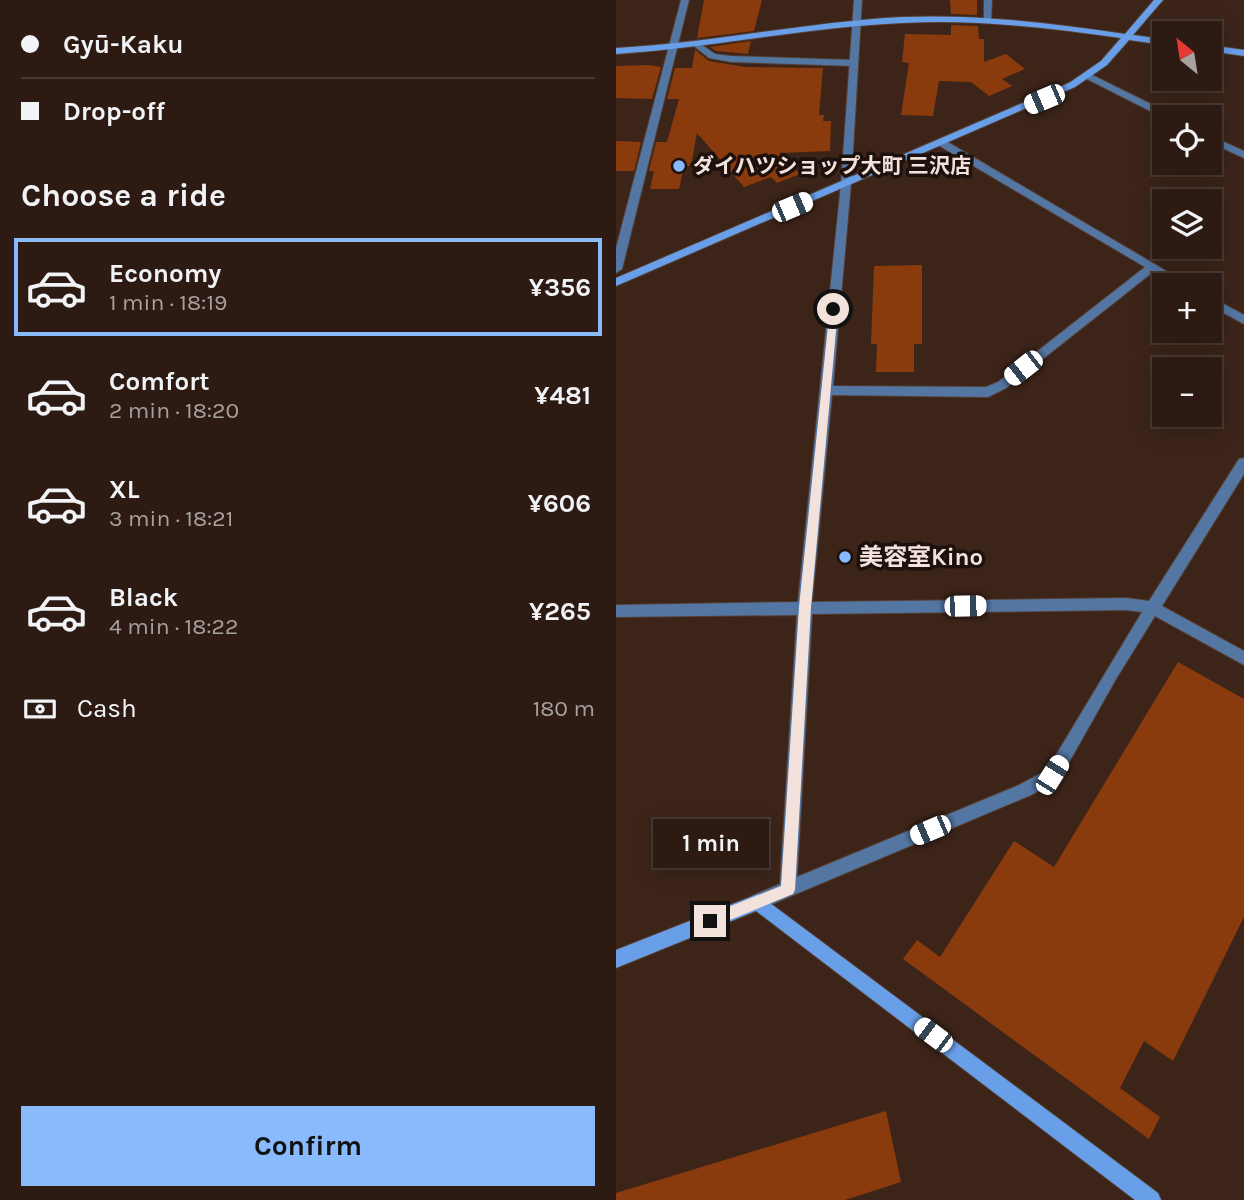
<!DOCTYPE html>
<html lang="en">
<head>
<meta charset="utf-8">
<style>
	body { margin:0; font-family:Karla,"Noto Sans JP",sans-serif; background:#392821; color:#f1f3f6; height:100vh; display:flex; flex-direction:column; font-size:26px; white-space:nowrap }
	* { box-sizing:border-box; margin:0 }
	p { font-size:23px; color:#a7a1a0 }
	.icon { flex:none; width:38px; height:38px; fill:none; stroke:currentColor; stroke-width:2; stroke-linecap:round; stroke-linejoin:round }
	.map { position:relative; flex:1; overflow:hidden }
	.panel { display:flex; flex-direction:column; background:#2d1b13; width:616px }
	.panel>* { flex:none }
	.banner { display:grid; align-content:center; height:154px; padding:0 21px; background:#2d1b13 }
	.needle { width:46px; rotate:330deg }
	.buttons { position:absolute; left:536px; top:21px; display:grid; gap:14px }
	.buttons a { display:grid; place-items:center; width:70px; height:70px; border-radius:0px; background:#2d1b13; box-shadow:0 4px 18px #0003,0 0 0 2px #483933; font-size:35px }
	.end { position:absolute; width:32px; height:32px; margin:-16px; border:9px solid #f3e2db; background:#111; box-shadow:0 0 0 4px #111 }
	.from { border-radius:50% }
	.bubble { position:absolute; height:49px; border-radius:0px; background:#2d1b13; box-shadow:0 4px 18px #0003,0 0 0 2px #483933; font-size:23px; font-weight:700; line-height:49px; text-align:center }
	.car { position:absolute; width:21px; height:42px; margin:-21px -10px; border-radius:9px; box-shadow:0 0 5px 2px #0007; background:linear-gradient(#fff 24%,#345 0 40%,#fff 0 76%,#345 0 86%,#fff 0) }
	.banner b { display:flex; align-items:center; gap:24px; height:66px; font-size:26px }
	.banner b+b { border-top:2px solid #483933 }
	.banner i { width:18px; height:18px; background:#f1f3f6 }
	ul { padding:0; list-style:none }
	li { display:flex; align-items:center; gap:21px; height:98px; margin:0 14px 10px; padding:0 7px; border:4px solid transparent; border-radius:0px }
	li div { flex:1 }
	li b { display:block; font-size:26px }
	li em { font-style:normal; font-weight:700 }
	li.current { border-color:#89bafc }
	li>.icon { width:63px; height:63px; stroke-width:1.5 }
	h2 { padding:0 21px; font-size:32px; line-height:84px }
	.pay { display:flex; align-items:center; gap:18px; height:77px; padding:0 21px; font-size:26px }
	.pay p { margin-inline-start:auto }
	.button { display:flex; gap:14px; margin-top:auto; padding:14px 21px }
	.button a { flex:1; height:80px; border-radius:0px; background:#89bafc; color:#111; font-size:28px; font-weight:700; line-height:80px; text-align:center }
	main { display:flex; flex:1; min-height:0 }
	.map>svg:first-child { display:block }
	.building { fill:#8a3b0d }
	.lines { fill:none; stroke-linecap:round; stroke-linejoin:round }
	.lane-casing { stroke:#563f34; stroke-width:2 }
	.street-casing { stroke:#563f34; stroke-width:2 }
	.secondary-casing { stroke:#563f34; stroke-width:2 }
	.lane { fill:#5376a3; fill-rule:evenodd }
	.street { fill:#5376a3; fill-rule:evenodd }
	.secondary { fill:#689fe8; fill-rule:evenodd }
	.route { fill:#f3e2db }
	.poi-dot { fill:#89bafc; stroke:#1c110c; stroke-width:2.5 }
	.labels { text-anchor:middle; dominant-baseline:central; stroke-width:7; stroke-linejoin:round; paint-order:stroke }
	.far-poi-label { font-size:21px; font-weight:bold; fill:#f3e2db; stroke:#1c110c; text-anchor:start }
	.poi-label { font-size:24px; font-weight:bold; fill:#f3e2db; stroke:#1c110c; text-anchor:start }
</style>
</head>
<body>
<main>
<section class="panel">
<div class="banner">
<b><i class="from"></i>Gyū-Kaku</b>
<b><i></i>Drop-off</b>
</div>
<h2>Choose a ride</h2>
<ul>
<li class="current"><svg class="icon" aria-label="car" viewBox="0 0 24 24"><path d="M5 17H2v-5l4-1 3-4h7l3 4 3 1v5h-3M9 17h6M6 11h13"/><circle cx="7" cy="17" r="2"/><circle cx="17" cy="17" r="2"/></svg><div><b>Economy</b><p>1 min · 18:19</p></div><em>¥356</em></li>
<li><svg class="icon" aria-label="car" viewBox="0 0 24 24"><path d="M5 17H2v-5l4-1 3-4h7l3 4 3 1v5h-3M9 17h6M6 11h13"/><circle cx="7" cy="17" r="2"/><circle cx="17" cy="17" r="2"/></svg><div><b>Comfort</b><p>2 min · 18:20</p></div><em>¥481</em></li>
<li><svg class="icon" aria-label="car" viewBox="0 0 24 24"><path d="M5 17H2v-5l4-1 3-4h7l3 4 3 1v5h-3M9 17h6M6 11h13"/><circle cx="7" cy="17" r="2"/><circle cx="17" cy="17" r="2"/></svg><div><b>XL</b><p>3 min · 18:21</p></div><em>¥606</em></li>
<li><svg class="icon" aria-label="car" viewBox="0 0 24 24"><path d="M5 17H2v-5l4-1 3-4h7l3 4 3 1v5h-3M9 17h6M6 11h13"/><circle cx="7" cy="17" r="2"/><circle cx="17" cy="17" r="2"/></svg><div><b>Black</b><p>4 min · 18:22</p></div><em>¥265</em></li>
</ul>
<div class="pay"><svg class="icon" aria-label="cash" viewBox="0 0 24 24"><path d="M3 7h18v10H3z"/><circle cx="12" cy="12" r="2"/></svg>Cash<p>180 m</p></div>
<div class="button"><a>Confirm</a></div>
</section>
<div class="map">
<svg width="628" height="1200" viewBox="0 0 628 1200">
	<rect width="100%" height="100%" fill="#3c2419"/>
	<g class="building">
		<path d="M88 0H146L138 31 81 38Z"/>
		<path d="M334 0H361V15L335 14Z"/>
		<path d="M335 25 362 26 363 39H368V62L390 54 409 69 386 79 396 86 373 96 355 82 323 81 317 116 285 115 293 63 286 62 289 34 335 35Z"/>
		<path d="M135 41 132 54 100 51 94 47Z"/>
		<path d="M79 50 93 61 129 67 207 68 203 115H208L207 121H215L214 151 163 153 184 174 161 183 155 177 128 187 81 133 75 166H68L63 189H34L38 171H33L40 142H51L63 99H51L59 68H76Z"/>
		<path d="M33 65 45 67 36 99 0 98V66Z"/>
		<path d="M0 141 25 142 18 171H0Z"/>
		<path d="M306 265V344H298V372H260L261 344H255L258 266Z"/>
		<path d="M562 662 628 699V917L557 1061 528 1041 504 1088 544 1117 533 1139 287 959 301 940 324 957 398 841 438 867Z"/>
		<path d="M270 1111 285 1182 229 1200H0V1193Z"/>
	</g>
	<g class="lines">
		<g class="lane-casing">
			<path id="lane" d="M83 43 99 54 115 56 237 60 242 63 237 66 115 62 93 58 78 46Z"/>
		</g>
		<g class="street-casing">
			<g id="street">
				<path d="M65 0H73L6 269 0 273V248Z"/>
				<path d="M238 0H246L235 184 217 386 370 387 382 382 529 267 322 145V141H330L574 285H560L537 272 390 388 372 397 216 395 196 602 510 598 533 601 623 459 628 458V474L546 606 628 651V665L539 616 500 679 443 780 415 795 142 910 136 908 134 902 136 896 164 884 181 615 0 617V605L182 602 225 184ZM510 610 526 612 431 770 403 785 181 877 196 614Z"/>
				<path d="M368 0H376L375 22 368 20Z"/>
				<path d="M472 73 557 115 559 117 548 118 469 78 467 76Z"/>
				<path d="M593 135 628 151V158L593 142Z"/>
				<path d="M593 296 628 315V324L593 305Z"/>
			</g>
		</g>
		<g class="secondary-casing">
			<g id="secondary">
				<path d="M538 0H547L517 35 548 39V45L513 40 491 65 459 87 0 286V278L453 83 485 61 505 38C433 28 360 19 287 23 190 27 96 48 0 54V48C96 43 190 22 286 17 361 14 435 23 509 34Z"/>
				<path d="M593 45 628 50V56L593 51Z"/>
				<path d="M142 894 542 1193 545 1200H519L140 911 0 968V950Z"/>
			</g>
		</g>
		<use href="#lane" class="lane"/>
		<use href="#street" class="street"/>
		<use href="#secondary" class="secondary"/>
	</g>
	<path class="route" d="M214 306 222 309 195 607 179 890 177 894 94 928 88 921 90 916 165 886 183 607Z"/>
	<g class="poi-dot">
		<circle cx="63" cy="166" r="7"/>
		<circle cx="229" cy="557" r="7"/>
	</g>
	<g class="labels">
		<g class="far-poi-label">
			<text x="77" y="166">ダイハツショップ大町 三沢店</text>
		</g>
		<g class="poi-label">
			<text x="243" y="557">美容室Kino</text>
		</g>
	</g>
</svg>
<div class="buttons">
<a><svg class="needle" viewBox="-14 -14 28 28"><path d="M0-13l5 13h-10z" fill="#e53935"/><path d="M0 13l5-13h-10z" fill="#a7a1a0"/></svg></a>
<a><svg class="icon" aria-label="locate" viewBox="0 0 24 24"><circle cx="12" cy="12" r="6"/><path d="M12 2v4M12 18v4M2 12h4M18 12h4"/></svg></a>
<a><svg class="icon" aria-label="layers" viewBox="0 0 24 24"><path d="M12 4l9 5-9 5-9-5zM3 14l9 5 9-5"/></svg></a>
<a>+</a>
<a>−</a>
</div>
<i class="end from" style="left:217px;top:309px"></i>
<i class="end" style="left:94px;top:921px"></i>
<div class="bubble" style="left:37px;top:819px;width:116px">1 min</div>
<i class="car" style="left:428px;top:99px;rotate:247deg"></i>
<i class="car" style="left:176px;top:207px;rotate:67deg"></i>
<i class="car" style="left:407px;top:368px;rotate:232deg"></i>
<i class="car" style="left:349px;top:606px;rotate:89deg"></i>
<i class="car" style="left:436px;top:775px;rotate:32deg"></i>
<i class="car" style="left:314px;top:830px;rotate:247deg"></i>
<i class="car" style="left:317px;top:1035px;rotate:307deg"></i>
</div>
</main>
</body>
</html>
